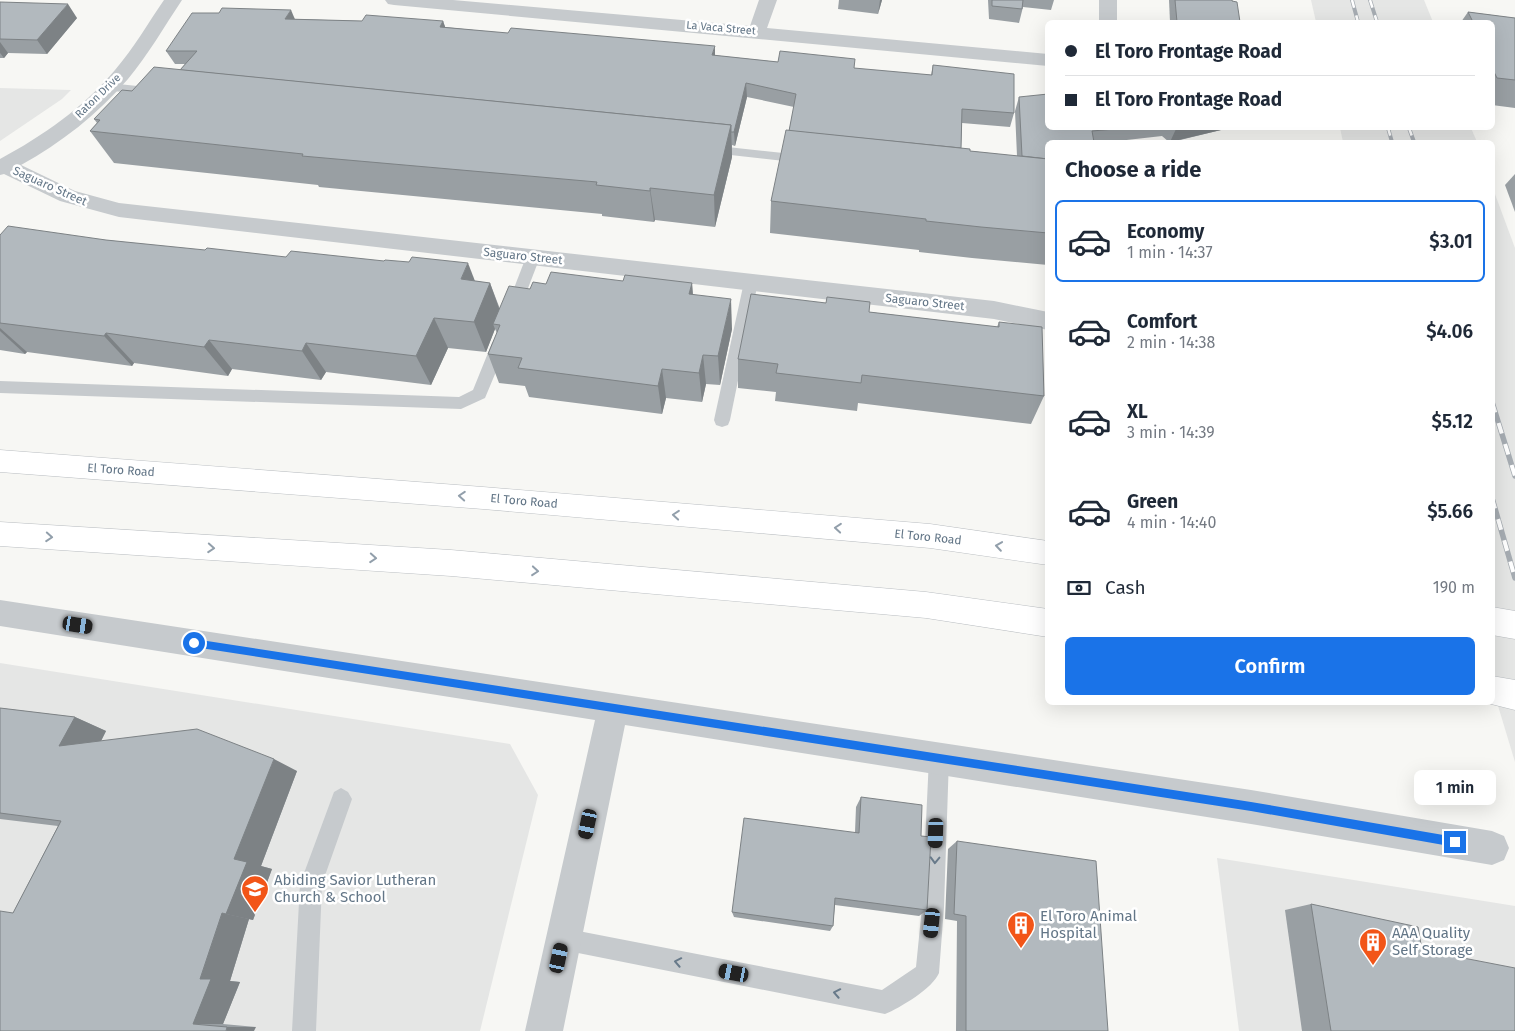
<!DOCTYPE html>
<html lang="en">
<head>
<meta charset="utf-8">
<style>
	body { margin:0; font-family:"Fira Sans",sans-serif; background:#f6f6f7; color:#1f2937; height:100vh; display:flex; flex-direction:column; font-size:19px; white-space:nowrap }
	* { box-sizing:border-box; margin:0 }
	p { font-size:16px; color:#747a83 }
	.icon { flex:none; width:28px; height:28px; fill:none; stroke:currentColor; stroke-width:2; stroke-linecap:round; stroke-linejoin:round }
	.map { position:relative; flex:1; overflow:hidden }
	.details { position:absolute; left:1045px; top:140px; width:450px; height:565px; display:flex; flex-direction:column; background:#fff; border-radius:8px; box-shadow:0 5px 20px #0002 }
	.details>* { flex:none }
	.banner { position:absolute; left:1045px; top:20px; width:450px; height:110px; border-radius:8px; box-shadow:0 5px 20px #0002; display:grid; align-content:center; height:110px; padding:0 20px; background:#fff }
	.end { position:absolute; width:22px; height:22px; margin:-11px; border:6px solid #1a73e8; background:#fff; box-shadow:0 0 0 2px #fff }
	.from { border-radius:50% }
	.bubble { position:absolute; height:35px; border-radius:8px; background:#fff; box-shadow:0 5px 20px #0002; font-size:16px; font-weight:600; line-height:35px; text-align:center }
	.car { position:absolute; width:15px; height:30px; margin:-15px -8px; border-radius:6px; box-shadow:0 0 4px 1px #0007; background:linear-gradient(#222 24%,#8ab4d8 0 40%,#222 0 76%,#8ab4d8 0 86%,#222 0) }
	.banner b { display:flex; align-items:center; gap:18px; height:48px; font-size:19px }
	.banner b+b { border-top:1px solid #e0e1e3 }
	.banner i { width:12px; height:12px; background:#1f2937 }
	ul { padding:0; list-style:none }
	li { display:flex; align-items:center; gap:15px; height:82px; margin:0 10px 8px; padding:0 10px; border:2px solid transparent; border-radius:8px }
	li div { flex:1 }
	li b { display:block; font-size:19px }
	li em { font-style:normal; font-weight:600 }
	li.active { border-color:#1a73e8 }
	li>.icon { width:45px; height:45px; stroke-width:1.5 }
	h2 { padding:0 20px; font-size:22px; line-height:60px }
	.pay { display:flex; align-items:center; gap:12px; height:55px; padding:0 20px; font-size:19px }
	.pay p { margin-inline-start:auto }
	.cta { display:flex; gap:10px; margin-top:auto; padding:10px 20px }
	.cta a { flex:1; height:58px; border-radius:8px; background:#1a73e8; color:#fff; font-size:20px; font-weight:600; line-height:58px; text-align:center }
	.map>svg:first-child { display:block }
	.built { fill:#e5e6e5 }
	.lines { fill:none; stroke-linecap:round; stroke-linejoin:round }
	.primary-casing { stroke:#b9bdc1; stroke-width:1 }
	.service { fill:#c6cacd; fill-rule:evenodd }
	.minor { fill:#c6cacd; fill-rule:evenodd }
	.primary { fill:#fff; fill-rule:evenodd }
	.rail-far1-casing { stroke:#a6acb2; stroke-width:4 }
	.rail-casing { stroke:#a6acb2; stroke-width:5.5 }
	.rail-far1 { stroke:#fff; stroke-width:2.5; stroke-dasharray:8; stroke-linecap:butt }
	.rail { stroke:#fff; stroke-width:4; stroke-dasharray:11; stroke-linecap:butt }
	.wall { fill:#999fa3 }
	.shaded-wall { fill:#7d8285 }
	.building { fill:#b2b9be; stroke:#7d8285 }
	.oneway { stroke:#929fab }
	.oneway2 { stroke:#687a8a }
	.route { fill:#1a73e8 }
	.labels { text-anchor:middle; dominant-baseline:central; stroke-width:5; stroke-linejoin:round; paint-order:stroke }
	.far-street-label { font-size:11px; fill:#637687; stroke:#fff }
	.street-label { font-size:12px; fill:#637687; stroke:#fff }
	.near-poi-label { font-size:15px; fill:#637687; stroke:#fff; text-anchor:start }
</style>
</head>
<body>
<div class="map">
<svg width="1515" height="1031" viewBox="0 0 1515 1031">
	<rect width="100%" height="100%" fill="#f7f7f4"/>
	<g class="built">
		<path d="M1311 0H1424L1433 22H1316Z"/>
		<path d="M0 88 71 90 62 99 0 141Z"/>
		<path d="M1340 128H1471L1477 142H1343Z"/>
		<path d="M1492 186 1515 248V762L1492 686Z"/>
		<path d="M0 663 510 744 538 795 480 1031H0Z"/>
		<path d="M1217 858 1515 906V1031H1239Z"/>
	</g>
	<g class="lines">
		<g class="primary-casing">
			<g id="primary">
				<path d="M0 450 483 487 930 524 1048 541V565L930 548 483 509 0 472Z"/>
				<path d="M0 522 451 550 926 592 1048 609V637L926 618 451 576 0 546Z"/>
				<path d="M1492 607 1515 611V639L1492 635Z"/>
				<path d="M1492 676 1515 680V710L1483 702H1492Z"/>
			</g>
		</g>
		<g class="service">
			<path d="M109 83 156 88 162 92 156 96 105 90 103 87 105 84Z"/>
			<path d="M709 145 802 155 809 159 802 163 704 152 703 149 704 146Z"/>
			<path d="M533 252 538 253 540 257 520 309 518 313 513 314 508 313 506 309 526 257 528 253Z"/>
			<path d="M751 277 756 278 758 282 730 420 728 425 722 427 716 425 714 420 744 282 746 278Z"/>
			<path d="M500 337 505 339 508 343 485 398 461 409 0 393V381L459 397 473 390 492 343 495 339Z"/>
			<path d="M939 748 946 751 949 758 944 907 939 973C933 988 900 1008 885 1014L563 950 555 947 552 939 555 931 563 928 882 990 916 967 922 907 929 758 932 751Z"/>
			<path d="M341 788 348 792 352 799 322 884 316 1031H292L300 884 334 792Z"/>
		</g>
		<g class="minor">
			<path d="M164 0H182C164 27 148 55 128 79 98 114 61 143 21 165L75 191 119 203 994 301 1048 312V330L994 319 119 217 60 201 4 174 0 175V159C43 136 84 107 115 70 134 48 148 23 164 0Z"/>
			<path d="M385 0H453L750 26 759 0H777L767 28 1048 54V66L394 5 388 4Z"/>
			<rect x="1099" y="0" width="18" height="22"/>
			<path d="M0 600 1251 790 1492 831 1504 836 1509 848 1504 860 1492 865 1251 824 625 725 563 1031H525L595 720 0 626Z"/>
		</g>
		<use href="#primary" class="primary"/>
		<g class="rail-far1-casing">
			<g id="rail-far1">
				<path d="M1352 0 1358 22"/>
				<path d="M1370 0 1377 22"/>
				<path d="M1388 128 1392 142"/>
				<path d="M1409 128 1414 142"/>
			</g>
		</g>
		<g class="rail-casing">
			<g id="rail">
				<path d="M1492 402 1515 476"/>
				<path d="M1492 498 1515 578"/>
			</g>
		</g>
		<use href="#rail-far1" class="rail-far1"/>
		<use href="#rail" class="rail"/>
	</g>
	<g class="wall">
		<path d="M839 0H882L878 14 838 9Z"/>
		<path d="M988 0H1054L1051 10 1023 7 1019 23 989 19Z"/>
		<path d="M1169 0H1232L1240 22H1170Z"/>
		<path d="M0 2 77 18 47 54 8 53 4 58H0Z"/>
		<path d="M1468 12 1515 18V108L1492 105V22H1461Z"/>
		<path d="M295 19 362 21H443L445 27 778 62 931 75 933 65 1014 113 1010 127 962 123 961 148 970 151 1017 156 1015 111 1019 97 1048 128H1222L1221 130 1172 142H1169L1162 136 1109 142H1048V265L972 258 919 252V250L770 233 771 201 789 131 794 107 747 97 735 146 732 145V157L715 227 655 220 654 222 602 216V214L319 187 318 185 114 163 90 131 97 123 94 119 132 91 180 70 185 64H175L166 51Z"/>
		<path d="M1515 174V212L1505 185Z"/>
		<path d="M0 235 106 240 490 283 500 309 530 289 546 284 623 281 692 283 693 295 732 329 720 385 706 384 702 402 666 398 662 414 529 397 525 386 499 383 488 354 497 333 495 329 486 352 448 348 431 385 326 372 321 380 232 369 228 376 134 363 132 366 27 352 25 354 0 350Z"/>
		<path d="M869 312 997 327 999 322 1044 396 1031 424 858 403 857 411 775 401 776 392 738 388V359Z"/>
		<path d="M0 708 75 717 106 731 101 741 297 771 261 866 272 869 253 920 249 919 230 981 240 982 223 1024 256 1027 0 1031 13 913 58 826 0 819Z"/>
		<path d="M861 797 921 836 927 910 919 916 835 905 833 926 830 931 734 917 732 912 855 832 856 807Z"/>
		<path d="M957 841 1108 1031H956L957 921 945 919 948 849Z"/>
		<path d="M1311 904 1422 950 1515 1031H1302L1285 910Z"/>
	</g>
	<g class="shaded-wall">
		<path d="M880 0H882L878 14Z"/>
		<path d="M68 4 77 18 47 54 37 40Z"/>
		<path d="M291 10 297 24 285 19Z"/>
		<path d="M443 21 448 35 440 27Z"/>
		<path d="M0 42 8 53 4 58 0 53Z"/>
		<path d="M715 46V60L712 55Z"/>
		<path d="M746 83 747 97 735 146 734 132Z"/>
		<path d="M731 125 732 157 715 227 714 195Z"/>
		<path d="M1183 128H1222L1221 130 1170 142 1176 129Z"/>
		<path d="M650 188 655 220 654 222 650 191Z"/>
		<path d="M468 263 480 294 461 279Z"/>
		<path d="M490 283 501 314 493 324 495 329 486 352 474 322Z"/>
		<path d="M692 283 694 313 689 294Z"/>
		<path d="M731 299 732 329 720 385 718 356Z"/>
		<path d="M434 318 448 348 431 385 416 356Z"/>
		<path d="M0 328 27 352 25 354 0 331Z"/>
		<path d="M106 333 134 363 132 366 104 336Z"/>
		<path d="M209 340 232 369 228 376 204 347Z"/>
		<path d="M306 343 326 372 321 380 302 351Z"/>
		<path d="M703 355 706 384 702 402 699 373Z"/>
		<path d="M662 369 666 398 662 414 658 386Z"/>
		<path d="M75 717 106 731 92 759 59 746Z"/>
		<path d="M274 759 297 771 261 866 272 869 253 920 226 914 234 859Z"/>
		<path d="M222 913 249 919 230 981 240 982 223 1024H193L200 979Z"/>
		<path d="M227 1027H256L254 1031H226Z"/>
	</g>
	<g class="building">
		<path d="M992 0H1023L1022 9 992 6Z"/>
		<path d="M1175 0H1232V1L1237 2 1240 22H1177Z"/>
		<path d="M0 2 68 4 37 40 0 39Z"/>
		<path d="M222 8 291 10 285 19 362 21 366 15 443 21 440 27 508 33 511 28 715 46 712 55 778 62 780 51 855 59 854 68 932 75 933 65 1014 74V113L962 109 961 148 789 131 796 94 746 83 734 132H731V125L180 70 197 51H166L192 13H219Z"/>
		<path d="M1468 12 1515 18V80L1497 78 1492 68V22H1473Z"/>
		<path d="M154 67 731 125 714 195 650 188V191L596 185 597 182 302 156 303 154 90 131 100 120 94 119 122 90 132 91Z"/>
		<path d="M1048 94V128H1126L1092 131 1094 142H1048V159L1022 156 1019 97Z"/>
		<path d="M786 130 970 149V151L1048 159V233L981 227 926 221V219L771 201Z"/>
		<path d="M8 226 106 240 205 250 207 248 286 257 291 251 384 261 385 260 409 262 412 257 468 263 461 279 490 283 474 322 434 318 416 356 306 343 302 351 209 340 204 347 106 333 104 336 0 323V235Z"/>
		<path d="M551 272 623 281 625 275 692 283 689 294 731 299 718 356 703 355 699 373 662 369 658 386 518 368 522 358 488 354 500 325 493 324 509 286 530 289 533 282 546 284Z"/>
		<path d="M751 294 826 303 827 297 870 302 869 312 999 327V322L1042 327 1044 396 862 375 861 383 776 373 778 364 738 359Z"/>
		<path d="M0 708 75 717 59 746 197 729 274 759 234 859 247 862 226 914 222 913 200 979H211L193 1024 227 1027 226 1031H0V911L13 913 61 821 0 813Z"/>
		<path d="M861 797 922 805 921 836 931 837 927 910 835 898 833 926 732 912 744 818 859 833Z"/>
		<path d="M957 841 1096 861 1108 1031H966V916L954 914Z"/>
		<path d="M1311 904 1418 927 1422 950 1515 968V1031H1331Z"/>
	</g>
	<defs><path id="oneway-chevron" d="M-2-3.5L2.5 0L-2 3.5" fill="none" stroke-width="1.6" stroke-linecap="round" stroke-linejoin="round" transform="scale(1.25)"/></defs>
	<g class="oneway">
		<use href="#oneway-chevron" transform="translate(462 496) rotate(-176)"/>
		<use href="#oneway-chevron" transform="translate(676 515) rotate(-175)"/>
		<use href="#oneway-chevron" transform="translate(838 528) rotate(-175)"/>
		<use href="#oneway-chevron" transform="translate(49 537) rotate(4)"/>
		<use href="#oneway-chevron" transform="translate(999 546) rotate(-172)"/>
		<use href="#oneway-chevron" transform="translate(211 548) rotate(4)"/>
		<use href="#oneway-chevron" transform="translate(373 558) rotate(4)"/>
		<use href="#oneway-chevron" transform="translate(535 571) rotate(5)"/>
	</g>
	<g class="oneway2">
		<use href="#oneway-chevron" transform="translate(935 860) rotate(92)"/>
		<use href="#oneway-chevron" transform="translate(678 962) rotate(-169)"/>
		<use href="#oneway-chevron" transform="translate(837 993) rotate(-169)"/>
	</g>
	<path class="route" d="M194 639 1251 802 1455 837 1460 842 1455 847 1251 811 194 647 189 643Z"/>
	<defs>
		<g id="school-pin" transform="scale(1.4375)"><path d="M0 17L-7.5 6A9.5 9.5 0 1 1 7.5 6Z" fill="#f25518" stroke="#fff"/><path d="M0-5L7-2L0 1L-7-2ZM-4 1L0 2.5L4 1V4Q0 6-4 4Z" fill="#fff"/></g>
		<g id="building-pin" transform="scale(1.4375)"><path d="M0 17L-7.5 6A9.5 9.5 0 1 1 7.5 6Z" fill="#f25518" stroke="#fff"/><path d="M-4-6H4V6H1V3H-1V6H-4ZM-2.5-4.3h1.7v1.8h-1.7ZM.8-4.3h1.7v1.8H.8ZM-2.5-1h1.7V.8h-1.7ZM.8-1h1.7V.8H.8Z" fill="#fff"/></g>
	</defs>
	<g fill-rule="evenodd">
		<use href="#school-pin" x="255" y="889"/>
		<use href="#building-pin" x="1021" y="925"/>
		<use href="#building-pin" x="1373" y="942"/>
	</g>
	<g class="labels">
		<g class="far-street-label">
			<text transform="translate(721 28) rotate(5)">La Vaca Street</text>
			<text transform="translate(98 96) rotate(-44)">Raton Drive</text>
		</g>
		<g class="street-label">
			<text transform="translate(50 186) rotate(24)">Saguaro Street</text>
			<text transform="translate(523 256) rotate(6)">Saguaro Street</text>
			<text transform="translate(925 302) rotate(6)">Saguaro Street</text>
			<text transform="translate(121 470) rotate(4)">El Toro Road</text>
			<text transform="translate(524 501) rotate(5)">El Toro Road</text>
			<text transform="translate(928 537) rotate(6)">El Toro Road</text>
		</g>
		<g class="near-poi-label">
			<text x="274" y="880">Abiding Savior Lutheran<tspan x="274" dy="17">Church &amp; School</tspan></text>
			<text x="1040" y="916">El Toro Animal<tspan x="1040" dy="17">Hospital</tspan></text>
			<text x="1392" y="933">AAA Quality<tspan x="1392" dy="17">Self Storage</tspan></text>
		</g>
	</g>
</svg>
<i class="end from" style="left:194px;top:643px"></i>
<i class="end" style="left:1455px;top:842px"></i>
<div class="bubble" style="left:1414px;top:770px;width:82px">1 min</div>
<i class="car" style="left:78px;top:625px;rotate:99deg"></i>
<i class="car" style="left:588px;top:824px;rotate:192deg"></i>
<i class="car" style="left:936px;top:833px;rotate:182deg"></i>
<i class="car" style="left:932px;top:923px;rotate:186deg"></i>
<i class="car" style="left:559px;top:958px;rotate:12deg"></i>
<i class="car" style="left:734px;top:973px;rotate:281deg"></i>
<div class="banner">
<b><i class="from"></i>El Toro Frontage Road</b>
<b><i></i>El Toro Frontage Road</b>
</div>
<section class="details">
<h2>Choose a ride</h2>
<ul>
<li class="active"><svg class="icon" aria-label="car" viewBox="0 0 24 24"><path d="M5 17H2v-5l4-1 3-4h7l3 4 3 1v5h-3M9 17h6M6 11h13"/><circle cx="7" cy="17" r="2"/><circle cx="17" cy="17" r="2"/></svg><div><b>Economy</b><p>1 min · 14:37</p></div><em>$3.01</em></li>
<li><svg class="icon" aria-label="car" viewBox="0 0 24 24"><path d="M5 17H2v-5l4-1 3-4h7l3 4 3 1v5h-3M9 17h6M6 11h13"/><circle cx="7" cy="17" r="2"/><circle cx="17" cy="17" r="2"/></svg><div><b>Comfort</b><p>2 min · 14:38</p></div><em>$4.06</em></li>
<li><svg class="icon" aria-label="car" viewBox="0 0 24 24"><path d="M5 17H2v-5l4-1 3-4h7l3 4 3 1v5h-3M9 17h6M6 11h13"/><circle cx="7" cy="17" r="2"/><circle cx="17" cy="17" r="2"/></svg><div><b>XL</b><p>3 min · 14:39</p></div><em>$5.12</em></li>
<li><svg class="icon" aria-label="car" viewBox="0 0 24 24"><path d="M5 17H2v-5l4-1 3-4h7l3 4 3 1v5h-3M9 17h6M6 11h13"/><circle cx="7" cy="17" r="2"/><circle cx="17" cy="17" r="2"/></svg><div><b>Green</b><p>4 min · 14:40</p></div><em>$5.66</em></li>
</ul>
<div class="pay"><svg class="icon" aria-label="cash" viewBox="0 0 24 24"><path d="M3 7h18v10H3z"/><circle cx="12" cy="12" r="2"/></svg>Cash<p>190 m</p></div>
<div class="cta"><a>Confirm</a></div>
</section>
</div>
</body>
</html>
